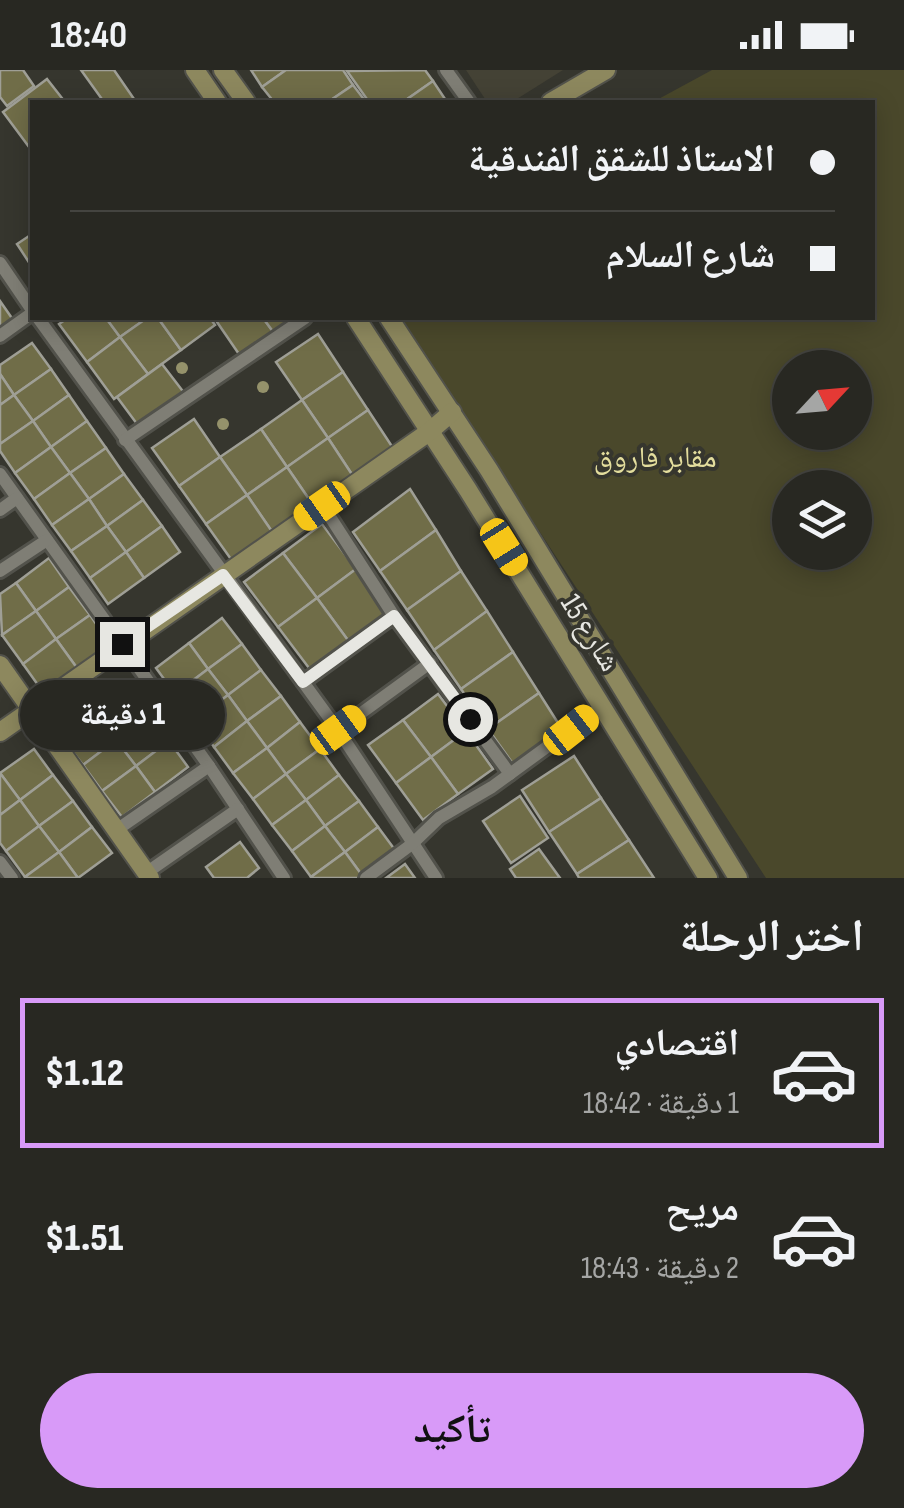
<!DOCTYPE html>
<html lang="ar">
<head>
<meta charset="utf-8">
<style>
	body { margin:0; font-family:"Sofia Sans Condensed","Noto Naskh Arabic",sans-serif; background:#30302a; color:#f1f3f6; direction:rtl; height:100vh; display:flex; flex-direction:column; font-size:38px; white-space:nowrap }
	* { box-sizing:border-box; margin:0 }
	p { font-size:32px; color:#a5a6a5 }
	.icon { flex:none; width:55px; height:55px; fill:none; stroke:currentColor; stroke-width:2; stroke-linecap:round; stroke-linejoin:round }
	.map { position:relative; height:808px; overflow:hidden; direction:ltr }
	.drawer { display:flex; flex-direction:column; background:#282822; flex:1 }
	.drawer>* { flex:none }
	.banner { position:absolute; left:30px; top:30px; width:845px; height:220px; border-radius:0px; box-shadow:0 5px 25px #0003,0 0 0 2px #444440; direction:rtl; display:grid; align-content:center; height:220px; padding:0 40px; background:#282822 }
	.needle { width:65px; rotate:64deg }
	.buttons { position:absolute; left:772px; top:280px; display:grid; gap:20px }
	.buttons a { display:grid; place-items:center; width:100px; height:100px; border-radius:50%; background:#282822; box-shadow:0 5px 25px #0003,0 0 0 2px #444440; font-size:50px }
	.end { position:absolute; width:45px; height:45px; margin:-22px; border:12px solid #e7e7e2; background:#111; box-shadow:0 0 0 5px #111 }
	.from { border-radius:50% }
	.bubble { position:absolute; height:70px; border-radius:35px; background:#282822; box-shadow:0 5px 25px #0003,0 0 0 2px #444440; font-size:32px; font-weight:800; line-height:70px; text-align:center; direction:rtl }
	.car { position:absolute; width:30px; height:60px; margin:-30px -15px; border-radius:12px; box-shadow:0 0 8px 2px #0007; background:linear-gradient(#f5c518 24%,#345 0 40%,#f5c518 0 76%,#345 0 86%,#f5c518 0) }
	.banner b { display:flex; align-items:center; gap:35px; height:95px; font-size:38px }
	.banner b+b { border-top:2px solid #444440 }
	.banner i { width:25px; height:25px; background:#f1f3f6 }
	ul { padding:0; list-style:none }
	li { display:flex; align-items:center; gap:30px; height:150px; margin:0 20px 15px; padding:0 20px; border:5px solid transparent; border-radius:0px }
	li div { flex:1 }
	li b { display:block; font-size:38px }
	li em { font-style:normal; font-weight:800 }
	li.current { border-color:#d89af8 }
	li>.icon { width:90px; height:90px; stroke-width:1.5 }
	h2 { padding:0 40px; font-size:45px; line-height:120px }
	.cta { display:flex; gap:20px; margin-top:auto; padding:20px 40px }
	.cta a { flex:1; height:115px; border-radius:60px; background:#d89af8; color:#111; font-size:40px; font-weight:800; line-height:115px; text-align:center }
	.status { display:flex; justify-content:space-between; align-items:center; height:70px; padding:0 50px; background:#282822; direction:ltr }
	.status svg { height:28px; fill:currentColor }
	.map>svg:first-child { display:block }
	.built { fill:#444235 }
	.green { fill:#4a482b; fill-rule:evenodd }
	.building { fill:#706d48; stroke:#9f9f96; stroke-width:2.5 }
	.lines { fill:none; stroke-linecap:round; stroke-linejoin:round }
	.street-casing { stroke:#52524b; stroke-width:18 }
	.secondary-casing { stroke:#52524b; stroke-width:22 }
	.street { stroke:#7f7e75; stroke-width:12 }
	.secondary { stroke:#8d885e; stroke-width:18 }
	.tree { fill:#95926b }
	.route { stroke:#e7e7e2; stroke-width:12 }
	.labels { text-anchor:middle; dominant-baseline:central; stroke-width:8; stroke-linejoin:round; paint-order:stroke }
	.park-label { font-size:30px; fill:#e3dd9d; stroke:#36362e }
	.street-label { font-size:30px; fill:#e7e7e2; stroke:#36362e }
</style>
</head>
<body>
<div class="status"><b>18:40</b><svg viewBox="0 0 49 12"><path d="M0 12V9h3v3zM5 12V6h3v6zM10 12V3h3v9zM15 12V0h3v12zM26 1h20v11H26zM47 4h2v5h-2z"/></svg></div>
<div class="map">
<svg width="904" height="808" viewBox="0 0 904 808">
	<rect width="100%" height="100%" fill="#36362e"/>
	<path class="built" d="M466 0H563L512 32H487Z"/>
	<path class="green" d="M712 0H904V808H766L400 248H872V32H653ZM790 298H855V362H790ZM790 418H855V482H790Z"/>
	<g class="building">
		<path d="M0 0H23L34 16 7 36 0 27Z"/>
		<path d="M81 0H114L134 29 130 32H104Z"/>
		<path d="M251 0H286L262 17Z"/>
		<path d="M286 0H343L353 15 328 32H274L262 17Z"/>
		<path d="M425 0 433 11 403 32H369L347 1Z"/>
		<path d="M47 9 65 32H32V81L3 42Z"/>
		<path d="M433 11 447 32H403Z"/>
		<path d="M353 15 366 32H328Z"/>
		<path d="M32 164V197L17 174Z"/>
		<path d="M0 231 16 254 0 265Z"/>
		<path d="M68 248H106L120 267 87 292 59 254Z"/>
		<path d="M106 248H147L120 267Z"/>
		<path d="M147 248H158L181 280 148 304 120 267Z"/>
		<path d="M158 248H210L215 255 181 280Z"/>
		<path d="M223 248H263L277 267 243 290 217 252Z"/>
		<path d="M263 248H304L277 267Z"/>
		<path d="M318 264 343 302 302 330 276 292Z"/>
		<path d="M120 267 148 304 114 329 87 292Z"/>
		<path d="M32 273 51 299 14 325 0 304V295Z"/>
		<path d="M162 294 185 324 140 358 117 327Z"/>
		<path d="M51 299 69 325 33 351 14 325Z"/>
		<path d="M343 302 368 340 328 368 302 330Z"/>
		<path d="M0 304 14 325 0 335Z"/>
		<path d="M14 325 33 351 0 374V335Z"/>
		<path d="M69 325 87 351 51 377 33 351Z"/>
		<path d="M302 330 328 368 287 397 261 359Z"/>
		<path d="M368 340 393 378 353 406 328 368Z"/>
		<path d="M194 349 220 387 179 416 152 378Z"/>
		<path d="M33 351 51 377 15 403 0 381V374Z"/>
		<path d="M87 351 106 378 70 403 51 377Z"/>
		<path d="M261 359 287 397 247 425 220 387Z"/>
		<path d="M328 368 353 406 313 435 287 397Z"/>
		<path d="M51 377 70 403 34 429 15 403Z"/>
		<path d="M106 378 124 404 89 429 70 403Z"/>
		<path d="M220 387 247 425 206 454 179 416Z"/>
		<path d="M287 397 313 435 273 463 247 425Z"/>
		<path d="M70 403 89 429 52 455 34 429Z"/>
		<path d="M124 404 143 430 107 456 89 429Z"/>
		<path d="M410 419 436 460 380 501 353 462Z"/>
		<path d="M247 425 273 463 233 492 206 454Z"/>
		<path d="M89 429 107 456 71 481 52 455Z"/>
		<path d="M143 430 162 456 126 482 107 456Z"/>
		<path d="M322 454 356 499 317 528 283 483Z"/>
		<path d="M107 456 126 482 90 508 71 481Z"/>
		<path d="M162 456 180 482 144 508 126 482Z"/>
		<path d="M436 460 461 501 407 540 380 501Z"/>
		<path d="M126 482 144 508 108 534 90 508Z"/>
		<path d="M283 483 317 528 278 557 244 512Z"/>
		<path d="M49 488 69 517 36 541 16 513Z"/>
		<path d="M356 499 389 543 350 573 317 528Z"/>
		<path d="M461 501 487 541 434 580 407 540Z"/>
		<path d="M16 513 36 541 2 565 0 524Z"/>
		<path d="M69 517 90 545 56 569 36 541Z"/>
		<path d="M317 528 350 573 312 602 278 557Z"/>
		<path d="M36 541 56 569 23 594 2 565Z"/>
		<path d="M487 541 513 582 461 619 434 580Z"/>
		<path d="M90 545 110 574 77 598 56 569Z"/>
		<path d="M222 548 242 574 208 599 189 573Z"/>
		<path d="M56 569 77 598 43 622 23 594Z"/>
		<path d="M189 573 208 599 175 624 156 598Z"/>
		<path d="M242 574 261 600 228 625 208 599Z"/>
		<path d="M513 582 539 623 488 659 461 619Z"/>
		<path d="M208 599 228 625 195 650 175 624Z"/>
		<path d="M261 600 281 626 247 651 228 625Z"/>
		<path d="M130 619 149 645 116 670 96 644Z"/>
		<path d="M539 623 565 664 516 698 488 659Z"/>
		<path d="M438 624 466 661 431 687 403 650Z"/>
		<path d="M228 625 247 651 214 677 195 650Z"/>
		<path d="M281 626 300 652 267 678 247 651Z"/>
		<path d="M96 644 116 670 83 695 63 669Z"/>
		<path d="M149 645 169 671 136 696 116 670Z"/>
		<path d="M403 650 431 687 396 713 368 675Z"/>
		<path d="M247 651 267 678 233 703 214 677Z"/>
		<path d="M300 652 320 679 286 704 267 678Z"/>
		<path d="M466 661 493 699 458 724 431 687Z"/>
		<path d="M116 670 136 696 102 721 83 695Z"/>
		<path d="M169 671 188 697 155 722 136 696Z"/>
		<path d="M267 678 286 704 253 729 233 703Z"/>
		<path d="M34 679 53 705 20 730 0 703Z"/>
		<path d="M320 679 339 705 306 730 286 704Z"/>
		<path d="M574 686 601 728 549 762 522 720Z"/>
		<path d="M431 687 458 724 423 750 396 713Z"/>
		<path d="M136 696 155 722 122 747 102 721Z"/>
		<path d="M0 703 20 730 0 745Z"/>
		<path d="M286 704 306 730 272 755 253 729Z"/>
		<path d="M53 705 73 731 39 756 20 730Z"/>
		<path d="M339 705 359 731 325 756 306 730Z"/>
		<path d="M520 726 548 768 511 793 483 751Z"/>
		<path d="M601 728 629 770 577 804 549 762Z"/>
		<path d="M20 730 39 756 6 781 0 773V745Z"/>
		<path d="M306 730 325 756 292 781 272 755Z"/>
		<path d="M73 731 92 757 59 782 39 756Z"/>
		<path d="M359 731 378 757 345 782 325 756Z"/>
		<path d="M39 756 59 782 25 807 6 781Z"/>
		<path d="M325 756 345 782 311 807 292 781Z"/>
		<path d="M92 757 112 783 78 808 59 782Z"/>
		<path d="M378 757 398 784 364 808 345 782Z"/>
		<path d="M629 770 654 808H579L577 804Z"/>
		<path d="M240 772 259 798 247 808H214L206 797Z"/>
		<path d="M539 779 560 808H516L510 799Z"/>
		<path d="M59 782 78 808H26L25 807Z"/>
		<path d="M345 782 364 808H312L311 807Z"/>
		<path d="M405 794 415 808H386Z"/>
	</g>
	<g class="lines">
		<g class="street-casing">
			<g id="street">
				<path d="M446 0 469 32"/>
				<path d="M0 193 32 240"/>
				<path d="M38 248 338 660 436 808"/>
				<path d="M0 266 32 243"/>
				<path d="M125 370 305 248"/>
				<path d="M0 404 209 696 284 808"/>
				<path d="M323 436 394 546 510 704"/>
				<path d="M0 440 17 428"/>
				<path d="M0 501 47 470"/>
				<path d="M303 612 394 546"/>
				<path d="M338 660 430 593"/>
				<path d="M115 761 209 696"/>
				<path d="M0 792 12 808"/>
				<path d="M146 803 238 739"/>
				<path d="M366 808 412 774 439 748 492 717 603 636"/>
			</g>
		</g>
		<g class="secondary-casing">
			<g id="secondary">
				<path d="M195 0 217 32"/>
				<path d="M223 0 246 32"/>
				<path d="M551 32 606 0"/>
				<path d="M356 248 468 420 708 808"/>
				<path d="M389 248 489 400 738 808"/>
				<path d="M0 595 150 808"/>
				<path d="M0 662 429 362 452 342"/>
			</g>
		</g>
		<use href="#street" class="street"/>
		<use href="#secondary" class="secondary"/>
	</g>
	<g class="tree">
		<circle cx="182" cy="298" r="6"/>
		<circle cx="263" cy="317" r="6"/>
		<circle cx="223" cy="354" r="6"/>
	</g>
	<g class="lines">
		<path class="route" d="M122 574 223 505 303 612 394 546 470 649"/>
	</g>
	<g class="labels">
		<g class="park-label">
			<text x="655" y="388">مقابر فاروق</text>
		</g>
		<g class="street-label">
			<text transform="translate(590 563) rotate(58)">شارع 15</text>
		</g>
	</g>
</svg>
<div class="buttons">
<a><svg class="needle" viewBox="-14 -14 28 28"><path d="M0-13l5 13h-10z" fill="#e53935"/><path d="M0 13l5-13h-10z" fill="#a5a6a5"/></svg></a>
<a><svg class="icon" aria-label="layers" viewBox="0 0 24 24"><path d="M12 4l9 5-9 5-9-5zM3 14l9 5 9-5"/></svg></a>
</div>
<i class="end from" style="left:470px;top:649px"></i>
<i class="end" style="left:122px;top:574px"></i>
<div class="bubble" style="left:20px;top:610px;width:205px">1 دقيقة</div>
<i class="car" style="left:322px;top:436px;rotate:235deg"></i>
<i class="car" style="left:504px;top:477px;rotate:148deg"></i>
<i class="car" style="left:338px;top:660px;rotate:54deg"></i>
<i class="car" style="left:571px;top:660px;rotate:52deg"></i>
<div class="banner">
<b><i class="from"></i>الاستاذ للشقق الفندقية</b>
<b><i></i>شارع السلام</b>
</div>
</div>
<section class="drawer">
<h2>اختر الرحلة</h2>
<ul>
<li class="current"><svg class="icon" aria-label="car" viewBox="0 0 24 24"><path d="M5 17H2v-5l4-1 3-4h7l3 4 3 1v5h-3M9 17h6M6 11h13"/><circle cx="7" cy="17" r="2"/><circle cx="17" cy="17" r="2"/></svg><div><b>اقتصادي</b><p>1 دقيقة · 18:42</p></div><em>$1.12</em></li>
<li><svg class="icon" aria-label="car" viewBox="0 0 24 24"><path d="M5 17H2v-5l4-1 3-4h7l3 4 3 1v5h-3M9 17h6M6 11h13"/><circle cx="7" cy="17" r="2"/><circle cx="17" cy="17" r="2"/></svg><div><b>مريح</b><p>2 دقيقة · 18:43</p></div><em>$1.51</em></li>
</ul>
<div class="cta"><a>تأكيد</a></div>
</section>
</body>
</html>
